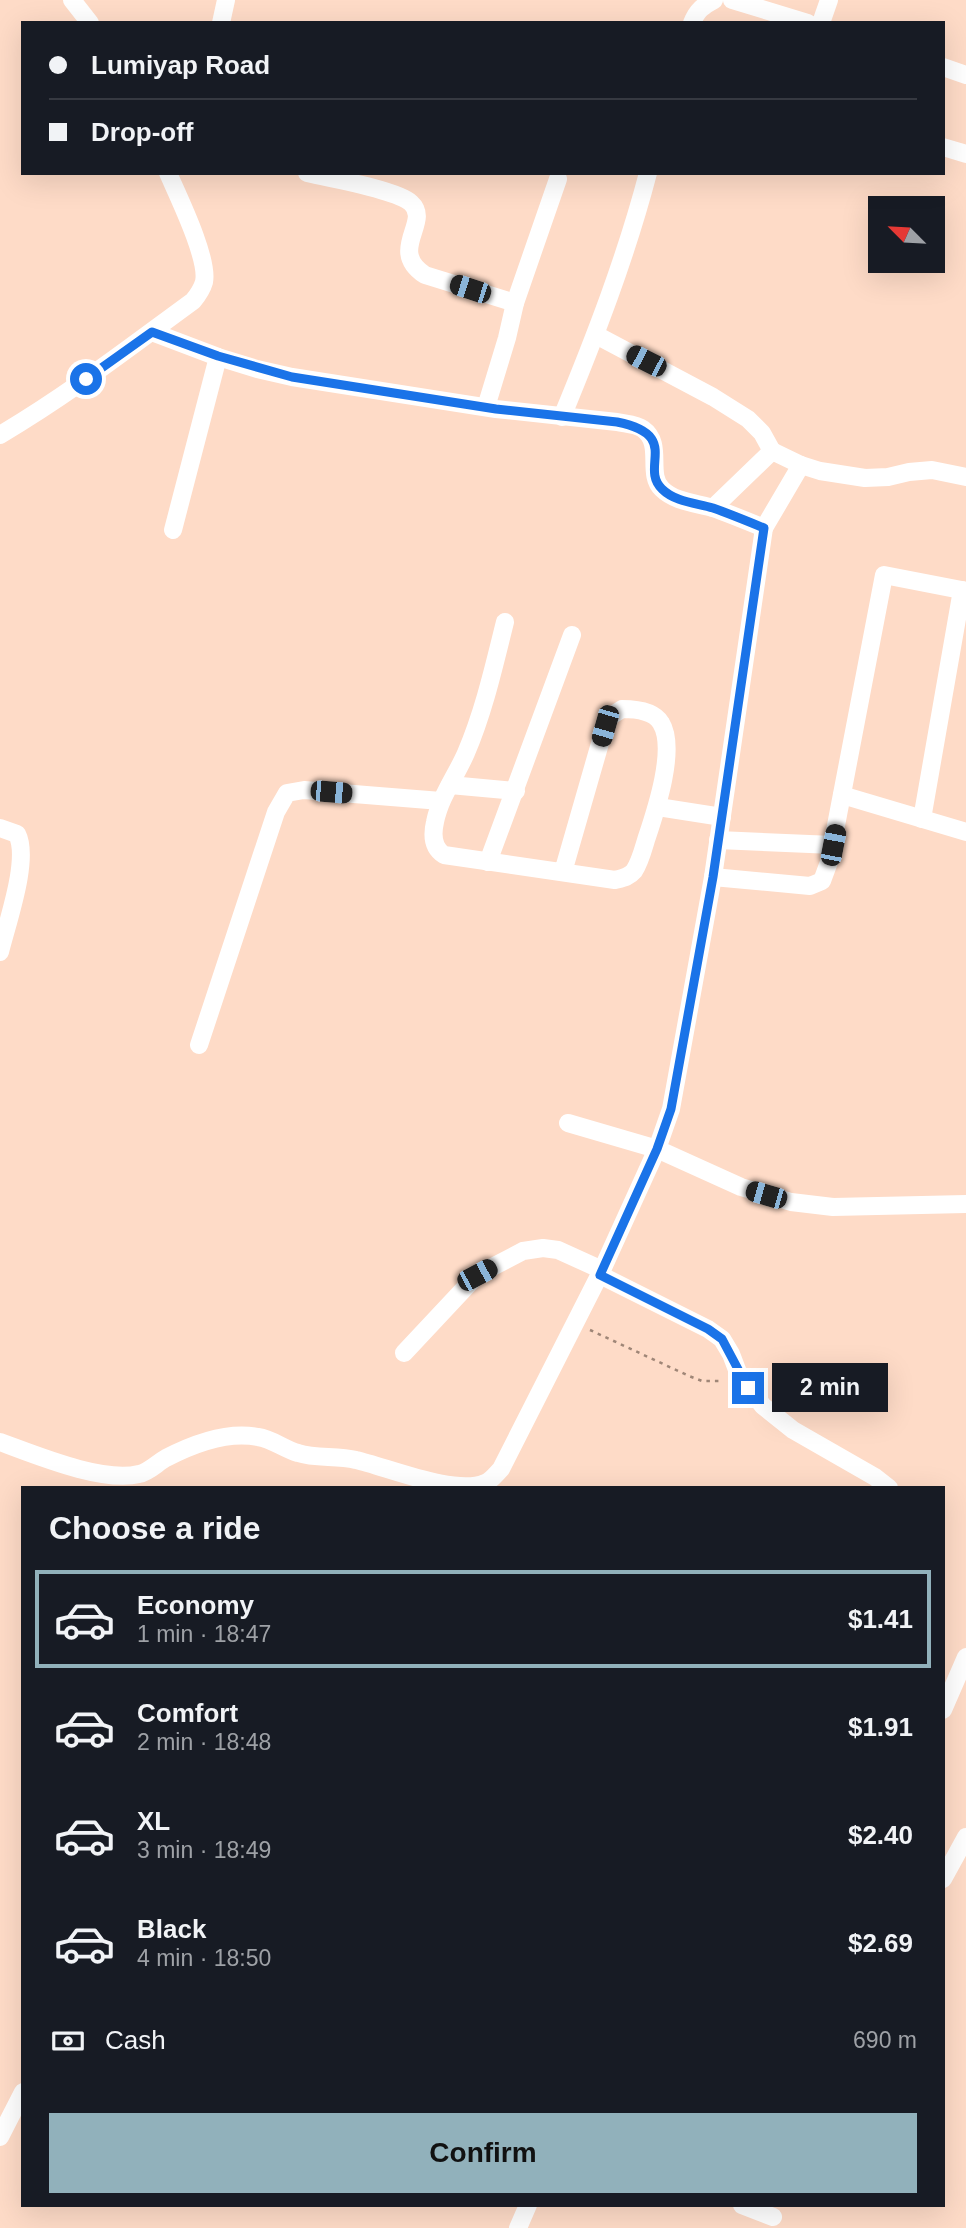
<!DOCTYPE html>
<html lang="en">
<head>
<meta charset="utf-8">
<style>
	body { margin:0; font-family:Arial,sans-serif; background:#20242c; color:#f1f3f6; height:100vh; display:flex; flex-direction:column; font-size:26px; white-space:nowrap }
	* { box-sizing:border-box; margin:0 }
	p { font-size:23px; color:#9ea1a6 }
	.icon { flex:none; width:38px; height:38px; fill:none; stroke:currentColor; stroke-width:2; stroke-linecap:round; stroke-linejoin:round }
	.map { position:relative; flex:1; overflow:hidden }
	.details { position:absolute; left:21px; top:1486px; width:924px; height:721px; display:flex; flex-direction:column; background:#171b24; border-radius:0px; box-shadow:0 7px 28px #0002 }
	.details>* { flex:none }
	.hud { position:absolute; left:21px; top:21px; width:924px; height:154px; border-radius:0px; box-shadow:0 7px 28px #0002; display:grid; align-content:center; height:154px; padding:0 28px; background:#171b24 }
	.needle { width:46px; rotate:294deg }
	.fabs { position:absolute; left:868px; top:196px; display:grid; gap:14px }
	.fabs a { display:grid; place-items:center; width:77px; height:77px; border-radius:0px; background:#171b24; box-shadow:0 7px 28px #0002; font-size:35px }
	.end { position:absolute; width:32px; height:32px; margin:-16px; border:9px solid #1a73e8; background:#fff; box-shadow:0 0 0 4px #fff }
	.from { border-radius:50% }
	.bubble { position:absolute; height:49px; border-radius:0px; background:#171b24; box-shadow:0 7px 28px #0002; font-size:23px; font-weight:700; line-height:49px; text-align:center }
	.car { position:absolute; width:21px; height:42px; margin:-21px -10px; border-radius:9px; box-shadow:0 0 5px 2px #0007; background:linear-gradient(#222 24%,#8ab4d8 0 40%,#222 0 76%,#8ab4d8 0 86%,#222 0) }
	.hud b { display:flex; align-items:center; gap:24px; height:66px; font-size:26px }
	.hud b+b { border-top:2px solid #363941 }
	.hud i { width:18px; height:18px; background:#f1f3f6 }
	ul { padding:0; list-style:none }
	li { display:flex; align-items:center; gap:21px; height:98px; margin:0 14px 10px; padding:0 14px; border:4px solid transparent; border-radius:0px }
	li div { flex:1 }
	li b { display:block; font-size:26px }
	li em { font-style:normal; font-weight:700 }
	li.current { border-color:#91b1bb }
	li>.icon { width:63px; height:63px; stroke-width:1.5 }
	h2 { padding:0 28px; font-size:32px; line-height:84px }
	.pay { display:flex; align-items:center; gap:18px; height:77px; padding:0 28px; font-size:26px }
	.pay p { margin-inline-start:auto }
	.action { display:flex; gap:14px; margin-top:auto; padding:14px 28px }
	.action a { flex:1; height:80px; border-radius:0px; background:#91b1bb; color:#111; font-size:28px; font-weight:700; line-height:80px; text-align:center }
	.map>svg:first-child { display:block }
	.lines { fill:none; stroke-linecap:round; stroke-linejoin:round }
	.path { stroke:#9f8677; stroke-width:2.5; stroke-dasharray:3.5 5; stroke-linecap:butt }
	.minor { stroke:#fff; stroke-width:18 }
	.route { stroke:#1a73e8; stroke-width:9 }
</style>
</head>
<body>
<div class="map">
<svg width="966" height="2228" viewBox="0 0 966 2228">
	<rect width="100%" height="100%" fill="#fedbc7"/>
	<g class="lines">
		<path class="path" d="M590 1330 689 1376 702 1381H723"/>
		<g class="minor">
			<path d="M72 0 90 23"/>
			<path d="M732 0 808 23"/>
			<path d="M221 23 226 0"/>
			<path d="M692 23C697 10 703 6 714 0"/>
			<path d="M821 23 829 0"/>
			<path d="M943 67 966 75"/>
			<path d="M943 147 966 154"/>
			<path d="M307 173C329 178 397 190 411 203 432 222 387 250 425 275L515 303"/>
			<path d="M596 335 713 397 748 419 762 433 772 451 713 508"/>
			<path d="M486 407 507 338 515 303 558 179"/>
			<path d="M562 417C595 337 626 257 648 173"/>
			<path d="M0 435C68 395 130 347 193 301 198 295 202 289 204 282 209 259 178 196 168 173"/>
			<path d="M772 451 801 465 820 471 865 478 888 477 909 472 932 470 966 477"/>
			<path d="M764 528 801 465"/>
			<path d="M173 530 218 357"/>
			<path d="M505 622C494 666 484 711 466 753 456 776 440 797 435 822 432 835 433 848 444 855L615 880C623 878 629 877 634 871 640 862 643 850 646 840 655 813 677 749 661 723 654 711 635 709 622 709L611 716 605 726 563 872"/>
			<path d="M450 785 516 791"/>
			<path d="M842 795 966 832"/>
			<path d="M658 807 722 817"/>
			<path d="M922 819 962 590"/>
			<path d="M0 828 17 834C30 859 7 923 0 952"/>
			<path d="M718 840 833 845"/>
			<path d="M488 862 572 635"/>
			<path d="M713 877 810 886 822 881 829 862 884 575 966 591"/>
			<path d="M199 1045 276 812 287 793 304 790 441 801"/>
			<path d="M568 1123 657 1149 741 1187 791 1202 833 1207 966 1204"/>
			<path d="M600 1275 708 1329 722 1339 731 1354 739 1375 763 1406 793 1430 875 1477 889 1488"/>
			<path d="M404 1353 477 1275 523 1251 543 1248 558 1250 602 1270"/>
			<path d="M0 1442C36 1455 102 1483 139 1474 149 1472 157 1463 166 1458 193 1444 228 1431 258 1437 272 1439 284 1449 298 1453 316 1459 337 1455 356 1460 387 1467 455 1496 485 1483 491 1481 496 1474 501 1469L602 1270 657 1149 671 1109 713 877 764 528C747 521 730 514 713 508 696 503 675 502 662 489 646 474 664 444 643 429 636 424 626 424 617 422L496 409 292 377 257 369 218 357 152 332"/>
			<path d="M943 1710 966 1657"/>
			<path d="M943 1879 966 1837"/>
			<path d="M0 2137 23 2092"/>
			<path d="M742 2205 773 2217"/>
			<path d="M518 2228 528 2205"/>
		</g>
	</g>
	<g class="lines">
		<path class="route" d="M86 379 152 332 218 356 292 377 496 409 617 422C682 435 639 467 662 489 675 502 696 503 713 508 730 514 747 521 764 528L713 877 671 1109 657 1149 600 1275 708 1329 722 1339 748 1388"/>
	</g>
</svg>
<div class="fabs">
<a><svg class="needle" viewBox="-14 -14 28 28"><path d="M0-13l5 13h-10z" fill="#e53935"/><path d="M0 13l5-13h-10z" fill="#9ea1a6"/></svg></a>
</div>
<i class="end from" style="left:86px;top:379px"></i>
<i class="end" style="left:748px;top:1388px"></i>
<div class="bubble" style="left:772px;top:1363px;width:116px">2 min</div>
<i class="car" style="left:470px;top:289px;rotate:288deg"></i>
<i class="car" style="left:646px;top:361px;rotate:297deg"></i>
<i class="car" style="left:605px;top:726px;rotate:196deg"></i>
<i class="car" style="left:331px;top:792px;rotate:95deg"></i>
<i class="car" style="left:833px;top:845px;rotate:11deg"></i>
<i class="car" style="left:766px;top:1195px;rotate:286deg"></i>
<i class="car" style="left:477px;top:1275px;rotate:62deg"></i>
<div class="hud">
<b><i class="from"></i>Lumiyap Road</b>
<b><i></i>Drop-off</b>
</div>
<section class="details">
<h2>Choose a ride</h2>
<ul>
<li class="current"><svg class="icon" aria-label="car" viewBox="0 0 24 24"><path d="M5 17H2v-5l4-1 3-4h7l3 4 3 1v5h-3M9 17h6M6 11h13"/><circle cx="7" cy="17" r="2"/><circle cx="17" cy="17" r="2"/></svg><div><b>Economy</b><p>1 min · 18:47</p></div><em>$1.41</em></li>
<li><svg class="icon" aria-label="car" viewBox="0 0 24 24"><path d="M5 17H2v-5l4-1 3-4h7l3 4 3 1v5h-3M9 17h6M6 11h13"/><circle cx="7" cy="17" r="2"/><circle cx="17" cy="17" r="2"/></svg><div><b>Comfort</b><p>2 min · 18:48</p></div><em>$1.91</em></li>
<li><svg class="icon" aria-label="car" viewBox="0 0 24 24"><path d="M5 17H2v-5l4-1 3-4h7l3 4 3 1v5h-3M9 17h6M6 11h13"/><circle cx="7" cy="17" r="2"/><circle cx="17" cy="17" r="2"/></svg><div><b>XL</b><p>3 min · 18:49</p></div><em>$2.40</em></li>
<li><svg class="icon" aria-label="car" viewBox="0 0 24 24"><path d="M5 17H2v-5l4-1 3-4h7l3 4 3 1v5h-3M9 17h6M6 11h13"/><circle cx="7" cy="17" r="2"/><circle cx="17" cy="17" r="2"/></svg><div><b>Black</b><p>4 min · 18:50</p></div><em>$2.69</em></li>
</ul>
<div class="pay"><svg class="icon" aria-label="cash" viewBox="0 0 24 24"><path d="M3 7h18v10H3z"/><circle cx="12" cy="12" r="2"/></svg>Cash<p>690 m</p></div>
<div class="action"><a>Confirm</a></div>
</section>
</div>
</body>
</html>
